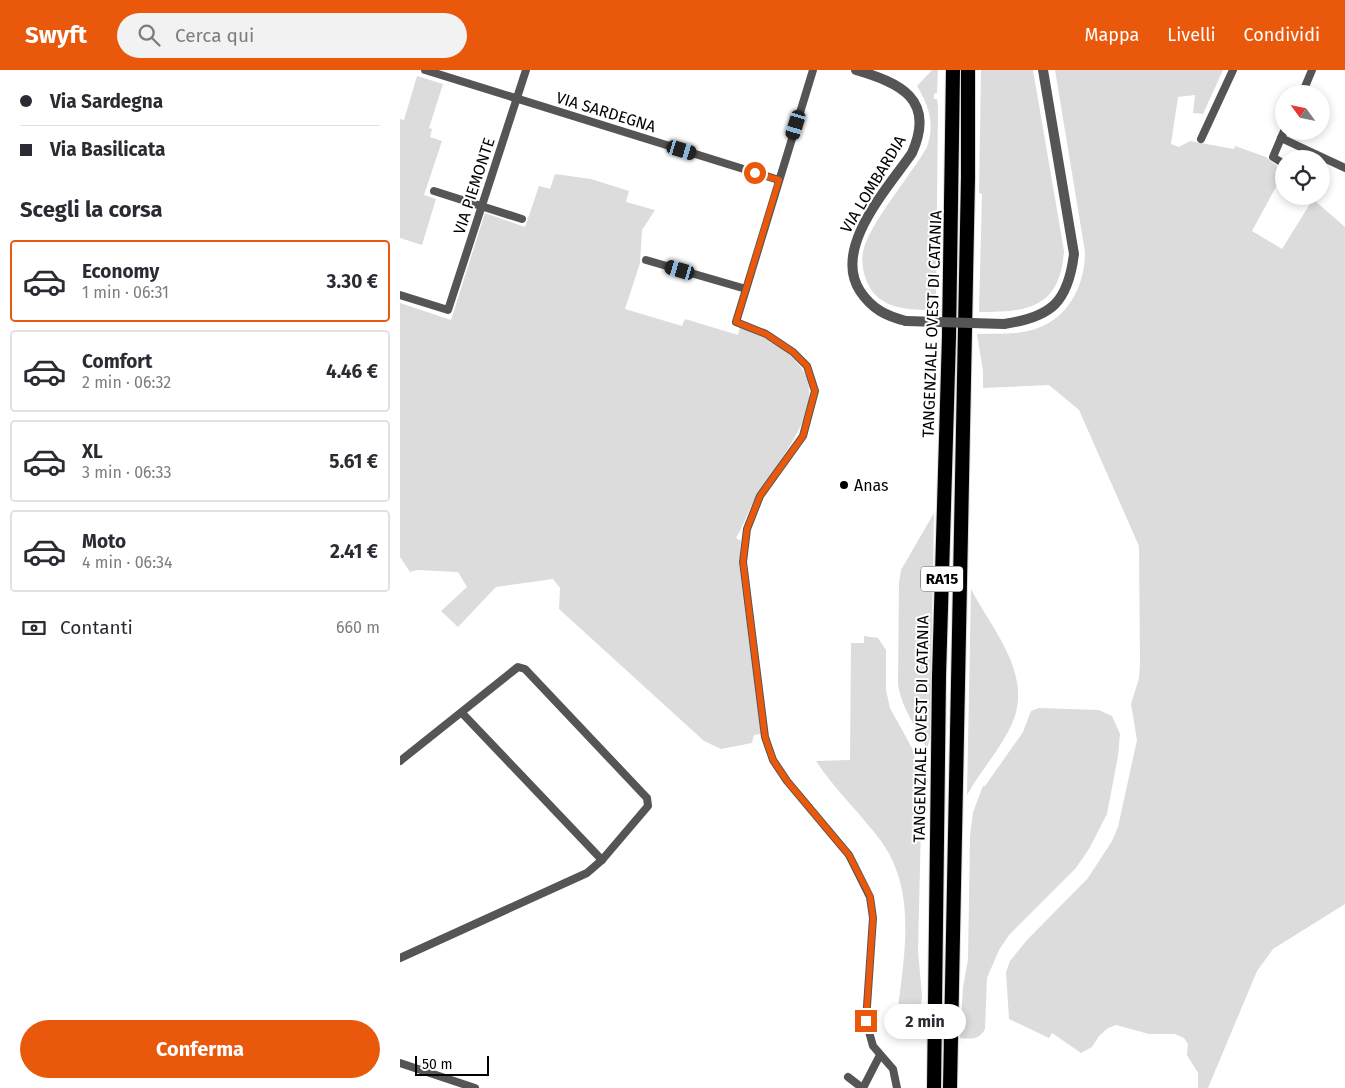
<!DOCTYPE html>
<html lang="it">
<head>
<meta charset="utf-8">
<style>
	body { margin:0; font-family:"Fira Sans",sans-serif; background:#f2f2f3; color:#2b2b33; height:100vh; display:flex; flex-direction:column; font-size:19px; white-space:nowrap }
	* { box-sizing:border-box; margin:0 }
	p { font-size:16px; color:#7c7c81 }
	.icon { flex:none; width:28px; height:28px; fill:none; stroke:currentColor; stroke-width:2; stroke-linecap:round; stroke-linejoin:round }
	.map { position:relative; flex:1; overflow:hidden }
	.panel { display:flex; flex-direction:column; background:#fff; width:400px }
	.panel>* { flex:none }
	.guide { display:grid; align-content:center; height:110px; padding:0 20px; background:#fff }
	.needle { width:32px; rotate:303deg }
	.controls { position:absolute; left:875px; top:15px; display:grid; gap:10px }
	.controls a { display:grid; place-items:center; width:55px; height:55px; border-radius:50%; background:#fff; box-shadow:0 2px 8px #0003; font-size:25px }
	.scale { position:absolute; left:15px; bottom:12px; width:74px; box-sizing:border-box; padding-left:5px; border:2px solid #000; border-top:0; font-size:14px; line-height:18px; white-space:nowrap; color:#000; -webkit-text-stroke:4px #fff; paint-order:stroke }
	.end { position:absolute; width:22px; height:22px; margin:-11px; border:6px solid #ea580c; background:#fff; box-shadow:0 0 0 2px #fff }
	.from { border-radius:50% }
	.bubble { position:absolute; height:35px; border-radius:18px; background:#fff; box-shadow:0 2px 8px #0003; font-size:16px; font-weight:700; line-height:35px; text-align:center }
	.car { position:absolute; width:15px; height:30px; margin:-15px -8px; border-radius:6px; box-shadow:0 0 4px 1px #0007; background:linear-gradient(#222 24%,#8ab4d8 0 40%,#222 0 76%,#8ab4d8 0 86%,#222 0) }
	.guide b { display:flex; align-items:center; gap:18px; height:48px; font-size:19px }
	.guide b+b { border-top:1px solid #e1e1e2 }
	.guide i { width:12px; height:12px; background:#2b2b33 }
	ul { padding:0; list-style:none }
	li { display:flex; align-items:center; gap:15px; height:82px; margin:0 10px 8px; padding:0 10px; border:2px solid #e1e1e2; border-radius:5px }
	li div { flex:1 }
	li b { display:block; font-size:19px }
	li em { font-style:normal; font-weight:700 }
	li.selected { border-color:#ea580c }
	li>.icon { width:45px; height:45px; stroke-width:1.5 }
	h2 { padding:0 20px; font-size:22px; line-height:60px }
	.pay { display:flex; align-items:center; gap:12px; height:55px; padding:0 20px; font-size:19px }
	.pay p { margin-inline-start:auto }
	.button { display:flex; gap:10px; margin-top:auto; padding:10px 20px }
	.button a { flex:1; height:58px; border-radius:30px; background:#ea580c; color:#fff; font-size:20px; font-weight:700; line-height:58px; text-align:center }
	header { display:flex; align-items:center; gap:30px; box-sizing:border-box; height:70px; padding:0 25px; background:#ea580c; color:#fff }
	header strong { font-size:24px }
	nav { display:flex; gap:28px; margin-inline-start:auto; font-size:18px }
	.search { width:350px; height:45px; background:#f2f2f3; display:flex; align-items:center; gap:12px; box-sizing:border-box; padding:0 18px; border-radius:28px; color:#7c7c81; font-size:19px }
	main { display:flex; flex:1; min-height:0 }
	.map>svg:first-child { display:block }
	.green { fill:#dcdcdc }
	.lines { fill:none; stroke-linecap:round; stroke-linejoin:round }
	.motorway-casing { stroke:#dbdbdb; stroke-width:16 }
	.minor { stroke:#555; stroke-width:8 }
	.tertiary { stroke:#555; stroke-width:10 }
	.motorway { stroke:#000; stroke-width:14 }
	.tertiary-bridge { stroke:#555; stroke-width:10 }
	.route { stroke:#ea580c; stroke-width:6 }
	.poi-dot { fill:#000; stroke:#fff; stroke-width:2 }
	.labels { text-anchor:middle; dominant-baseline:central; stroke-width:4; stroke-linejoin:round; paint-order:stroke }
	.shield { fill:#fff; stroke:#4c4c4c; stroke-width:1 }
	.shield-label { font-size:15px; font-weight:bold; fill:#000 }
	.street-label { font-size:16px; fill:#000; stroke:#fff }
	.poi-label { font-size:16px; fill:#000; stroke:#fff; text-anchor:start }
</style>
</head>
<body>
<header>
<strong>Swyft</strong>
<div class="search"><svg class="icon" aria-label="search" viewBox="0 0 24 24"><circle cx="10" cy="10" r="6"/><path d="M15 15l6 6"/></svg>Cerca qui</div>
<nav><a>Mappa</a><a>Livelli</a><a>Condividi</a></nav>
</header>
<main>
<section class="panel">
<div class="guide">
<b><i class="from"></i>Via Sardegna</b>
<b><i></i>Via Basilicata</b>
</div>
<h2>Scegli la corsa</h2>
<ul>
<li class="selected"><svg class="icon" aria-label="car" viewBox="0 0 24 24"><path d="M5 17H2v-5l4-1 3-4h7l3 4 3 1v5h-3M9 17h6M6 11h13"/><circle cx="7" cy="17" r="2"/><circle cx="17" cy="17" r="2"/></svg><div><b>Economy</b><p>1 min · 06:31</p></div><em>3.30 €</em></li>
<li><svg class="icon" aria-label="car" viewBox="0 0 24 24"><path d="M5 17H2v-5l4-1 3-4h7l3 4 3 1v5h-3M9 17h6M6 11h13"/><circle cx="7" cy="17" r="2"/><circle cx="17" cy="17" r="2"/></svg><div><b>Comfort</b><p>2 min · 06:32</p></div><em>4.46 €</em></li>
<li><svg class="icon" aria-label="car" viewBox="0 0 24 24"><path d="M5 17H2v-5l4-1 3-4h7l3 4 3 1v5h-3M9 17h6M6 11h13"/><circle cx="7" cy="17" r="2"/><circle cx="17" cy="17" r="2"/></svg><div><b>XL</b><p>3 min · 06:33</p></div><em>5.61 €</em></li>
<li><svg class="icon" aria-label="car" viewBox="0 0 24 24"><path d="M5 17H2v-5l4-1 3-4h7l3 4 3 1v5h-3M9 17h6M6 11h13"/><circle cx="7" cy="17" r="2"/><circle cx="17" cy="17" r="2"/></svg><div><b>Moto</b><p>4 min · 06:34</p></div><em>2.41 €</em></li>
</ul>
<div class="pay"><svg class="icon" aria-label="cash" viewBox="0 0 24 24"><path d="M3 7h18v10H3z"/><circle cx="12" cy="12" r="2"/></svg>Contanti<p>660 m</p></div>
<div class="button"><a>Conferma</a></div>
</section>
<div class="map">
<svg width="945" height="1018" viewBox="0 0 945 1018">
	<rect width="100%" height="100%" fill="#fff"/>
	<g class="green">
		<path d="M532 0H538L537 23 534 24V29H537L538 37 536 230 526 236 525 240C501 239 478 237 467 212 463 202 461 192 463 182 468 155 512 104 527 77 535 54 529 36 517 16Z"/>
		<path d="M581 0H633L664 181C660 239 627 242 579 242L582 124 579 123Z"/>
		<path d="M655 0H823L803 44 793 43 795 25 778 27 771 74 779 77 790 71 834 79 835 76 866 87 884 102 852 161 882 179 913 129 945 157V834L873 879 857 901 808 1018H798V1003L787 985 788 974 784 968 775 964H749L716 955 708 958 699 966 692 977 681 983 652 963 649 968 609 949 606 902 610 891 627 870 688 808 712 771 718 757 737 670 731 634 739 608 740 594 739 476 679 340 649 315 583 318V301L577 264C595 263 615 265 632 260 668 250 685 216 685 182Z"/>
		<path d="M17 6 43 14 29 58 32 59 30 67 42 71 24 125 36 129 22 175 0 168V49L4 50Z"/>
		<path d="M155 104 191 109 229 121 226 132 255 140 242 160 240 193 225 239 282 256 285 249 338 265 340 257C453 303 405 352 356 427 348 440 344 455 336 468L341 471 339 495 361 664 354 665 352 673 321 679 304 671 159 539 160 518 153 509 96 517 58 557 41 541 67 517 58 502 17 500 10 502 0 487V233L51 250 85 143 125 157 139 116 150 119Z"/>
		<path d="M534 443 530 667 527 680C517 656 502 641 498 614L499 513 501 500Z"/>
		<path d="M571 519C594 563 637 608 609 660 597 683 580 702 567 725Z"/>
		<path d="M464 566 478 568 486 580V620L490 638 512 678 522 712 518 881 522 925 519 966 508 965 496 956C502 894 520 825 481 771 460 743 435 720 416 691L450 690 451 573H464Z"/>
		<path d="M639 638 699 640 712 646 720 664 718 686 707 744 689 779 675 799 609 865 599 880 587 908 585 959C579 970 572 969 560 968L563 917 568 890 570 766 573 742 583 716H585L623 662 631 641Z"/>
	</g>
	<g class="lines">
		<g class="motorway-casing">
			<g id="motorway">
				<path d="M534 1018 539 606 549 266 553 0"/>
				<path d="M550 1018 568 107V0"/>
			</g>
		</g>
		<g class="minor">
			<path d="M25 0 379 110"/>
			<path d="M413 0 336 252 366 264 393 282 407 296 415 321 403 366 360 426 347 459 343 492 365 667 373 690 387 711 449 785 470 827 473 848 466 951 473 976 493 999 497 1018"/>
			<path d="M902 24 912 0"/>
			<path d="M881 68 945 98"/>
			<path d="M801 69 833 0"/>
			<path d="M884 94 873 87 884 61"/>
			<path d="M34 121 122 149"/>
			<path d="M246 190 346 219"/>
			<path d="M0 225 48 240 126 0"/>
			<path d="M62 643 202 790"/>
			<path d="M0 691 118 597 125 599 247 728 248 736 202 790 187 803 0 888"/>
			<path d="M0 993 75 1018"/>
			<path d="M448 1007 461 1017"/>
			<path d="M463 1018 480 985"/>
		</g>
		<g class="tertiary">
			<path d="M456 0C500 13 536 29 512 83 488 118 432 178 460 221 472 239 486 246 506 251"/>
			<path d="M604 254C652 247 668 232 674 184L643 0"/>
		</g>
		<use href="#motorway" class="motorway"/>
		<path class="tertiary-bridge" d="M506 251 604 254"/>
	</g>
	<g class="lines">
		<path class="route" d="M355 103 379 110 336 252 366 264 393 282 407 296 415 321 403 366 360 426 347 459 343 492 365 667 373 690 387 711 449 785 470 826 473 848 466 951"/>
	</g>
	<circle class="poi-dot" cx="444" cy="415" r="5"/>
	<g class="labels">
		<rect class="shield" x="521" y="496.5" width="42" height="25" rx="4"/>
		<g class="shield-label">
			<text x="542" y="509">RA15</text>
		</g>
		<g class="street-label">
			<text transform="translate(206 42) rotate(17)">VIA SARDEGNA</text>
			<text transform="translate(473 114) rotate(-59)">VIA LOMBARDIA</text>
			<text transform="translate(74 116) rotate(-72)">VIA PIEMONTE</text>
			<text transform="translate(532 254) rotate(-88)">TANGENZIALE OVEST DI CATANIA</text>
			<text transform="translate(521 659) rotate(-89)">TANGENZIALE OVEST DI CATANIA</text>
		</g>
		<g class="poi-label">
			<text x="454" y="415">Anas</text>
		</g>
	</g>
</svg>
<div class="controls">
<a><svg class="needle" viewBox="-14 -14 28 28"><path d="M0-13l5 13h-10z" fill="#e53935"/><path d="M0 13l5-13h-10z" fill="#7c7c81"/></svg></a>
<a><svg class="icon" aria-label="locate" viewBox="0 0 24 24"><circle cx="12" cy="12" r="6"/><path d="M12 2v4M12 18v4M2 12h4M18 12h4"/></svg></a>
</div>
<div class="scale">50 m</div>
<i class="end from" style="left:355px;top:103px"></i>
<i class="end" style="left:466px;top:951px"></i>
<div class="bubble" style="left:484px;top:934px;width:82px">2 min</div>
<i class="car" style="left:396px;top:55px;rotate:197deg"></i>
<i class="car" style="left:282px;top:80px;rotate:107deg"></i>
<i class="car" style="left:280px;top:200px;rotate:286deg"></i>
</div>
</main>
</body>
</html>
